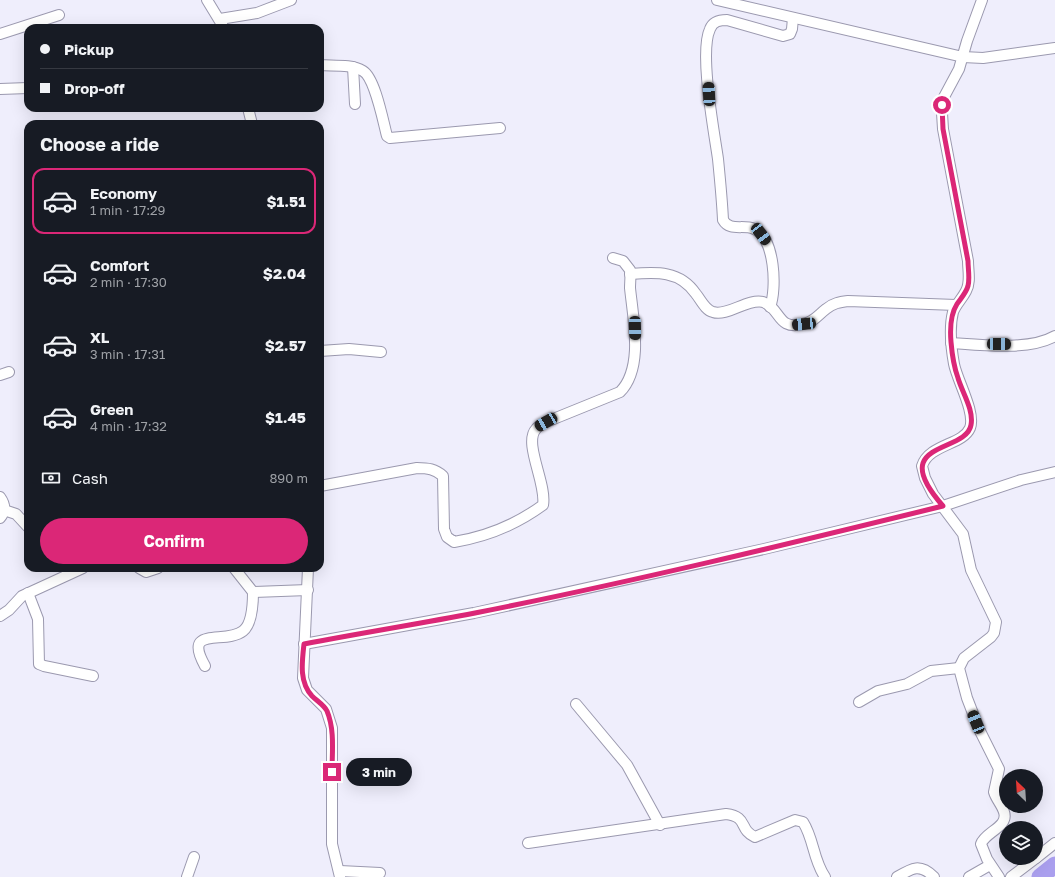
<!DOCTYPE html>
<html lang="en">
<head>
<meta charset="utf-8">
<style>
	body { margin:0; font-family:"Golos Text",sans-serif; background:#20242c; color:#f1f3f6; height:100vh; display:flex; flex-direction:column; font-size:15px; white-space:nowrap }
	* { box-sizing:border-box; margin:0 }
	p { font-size:13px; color:#9ea1a6 }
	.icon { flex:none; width:22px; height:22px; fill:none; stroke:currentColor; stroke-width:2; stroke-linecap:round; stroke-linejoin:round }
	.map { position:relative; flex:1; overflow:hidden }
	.sheet { position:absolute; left:24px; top:120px; width:300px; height:452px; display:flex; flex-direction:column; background:#171b24; border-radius:12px; box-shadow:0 4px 16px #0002 }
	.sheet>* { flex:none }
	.guide { position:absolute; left:24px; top:24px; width:300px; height:88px; border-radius:12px; box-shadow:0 4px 16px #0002; display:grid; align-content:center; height:88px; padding:0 16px; background:#171b24 }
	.needle { width:26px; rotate:335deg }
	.controls { position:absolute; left:999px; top:769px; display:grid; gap:8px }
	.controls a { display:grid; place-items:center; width:44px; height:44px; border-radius:50%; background:#171b24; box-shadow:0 4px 16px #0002; font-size:20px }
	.end { position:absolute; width:18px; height:18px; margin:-9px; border:5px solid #db2777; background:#fff; box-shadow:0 0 0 2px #fff }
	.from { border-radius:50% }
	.bubble { position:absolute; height:28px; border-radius:14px; background:#171b24; box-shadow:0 4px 16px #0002; font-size:13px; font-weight:700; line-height:28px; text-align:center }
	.car { position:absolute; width:12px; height:24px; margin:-12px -6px; border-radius:5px; box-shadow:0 0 3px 1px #0007; background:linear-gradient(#222 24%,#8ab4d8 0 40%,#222 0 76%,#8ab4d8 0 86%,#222 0) }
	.guide b { display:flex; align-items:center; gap:14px; height:38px; font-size:15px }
	.guide b+b { border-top:1px solid #363941 }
	.guide i { width:10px; height:10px; background:#f1f3f6 }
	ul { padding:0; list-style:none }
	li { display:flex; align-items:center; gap:12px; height:66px; margin:0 8px 6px; padding:0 8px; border:2px solid transparent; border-radius:12px }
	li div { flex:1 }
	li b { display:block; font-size:15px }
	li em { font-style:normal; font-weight:700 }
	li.active { border-color:#db2777 }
	li>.icon { width:36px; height:36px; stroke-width:1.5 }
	h2 { padding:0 16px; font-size:18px; line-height:48px }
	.pay { display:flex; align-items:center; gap:10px; height:44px; padding:0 16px; font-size:15px }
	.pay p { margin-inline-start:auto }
	.primary-button { display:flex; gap:8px; margin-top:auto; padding:8px 16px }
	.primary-button a { flex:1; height:46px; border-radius:24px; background:#db2777; color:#fff; font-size:16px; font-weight:700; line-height:46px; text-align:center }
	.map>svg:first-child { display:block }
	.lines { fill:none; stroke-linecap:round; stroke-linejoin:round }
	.river { stroke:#aa9fee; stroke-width:17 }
	.minor-casing { stroke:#9b99af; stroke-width:12 }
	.minor { stroke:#fff; stroke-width:10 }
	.route { stroke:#db2777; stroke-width:5 }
</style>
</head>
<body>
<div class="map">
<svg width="1055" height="877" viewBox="0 0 1055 877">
	<rect width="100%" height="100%" fill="#efeefc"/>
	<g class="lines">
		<path class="river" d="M1040 877 1055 865"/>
		<g class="minor-casing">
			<g id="minor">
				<path d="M207 0 224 28"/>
				<path d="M717 0 963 57 983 58 1055 48"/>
				<path d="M982 0 967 41 959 69 944 97 942 113 943 129 968 261C968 271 971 282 966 291 962 299 956 304 953 312 949 328 951 347 954 364 957 380 976 413 970 428 963 445 929 444 922 466L925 478 933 494 963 534 971 570 996 622 994 633 991 637 964 658 959 668 967 698 979 729 999 769 994 792C996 799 1002 805 1004 812 1009 827 985 832 981 844L987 859 999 877"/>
				<path d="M220 19 257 13 291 0"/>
				<path d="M0 34 59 15"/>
				<path d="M320 65C334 66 351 64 363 71 375 78 383 121 387 136L390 138 500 128"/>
				<path d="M353 67 355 104"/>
				<path d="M0 89 28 88"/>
				<path d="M248 108 252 124"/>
				<path d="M630 274C656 272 680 270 696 294 701 300 705 310 713 312 727 317 748 298 763 302 781 308 777 331 803 324 814 322 818 315 826 309 833 303 840 302 848 301L956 305"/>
				<path d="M770 307C777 289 775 237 754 229 743 224 730 232 723 220 722 199 720 179 718 159 714 131 699 52 710 29 713 21 720 20 727 20L783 36 790 34 792 29 793 18"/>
				<path d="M951 343C981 345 1029 351 1055 336"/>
				<path d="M320 351 349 349 381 352"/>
				<path d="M0 375 9 372"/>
				<path d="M320 486 417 468C428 468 435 469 443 476L444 529 447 537 454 542C485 537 517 524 543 505 547 484 523 443 536 429 538 426 543 424 546 422L620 392C644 368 633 318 630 288 630 282 631 276 630 270L623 261 613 258"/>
				<path d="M0 497C5 504 6 511 0 518"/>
				<path d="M4 510 16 514 28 527"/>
				<path d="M139 568 146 572 158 568"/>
				<path d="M234 568 253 592 308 590"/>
				<path d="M308 568 303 678 307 690 326 709 332 728V844L340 877"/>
				<path d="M28 593 38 619 39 664 44 666 93 676"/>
				<path d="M0 616 9 610 22 596 83 568"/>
				<path d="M304 644 474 613 764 549 943 506 1021 480 1055 472"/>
				<path d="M205 666C182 625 225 645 243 631 252 624 253 603 253 592"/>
				<path d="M859 702 878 691 907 684 931 671 959 668"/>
				<path d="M576 704 627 765 660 825"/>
				<path d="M528 843 726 814C749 817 738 829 755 837L795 820 803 822C814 839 813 860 825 877"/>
				<path d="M1036 858 1055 843"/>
				<path d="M340 871 380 873"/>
				<path d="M187 877 194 857"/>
				<path d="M897 877C912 868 920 863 934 877"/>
				<path d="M969 877 990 865"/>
				<path d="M1011 877 1036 858"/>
			</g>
		</g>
		<use href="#minor" class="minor"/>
	</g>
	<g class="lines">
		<path class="route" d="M332 772C332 753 335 730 327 711 324 705 317 701 312 696 299 682 302 662 304 644 361 633 418 624 475 613 632 582 788 544 943 506 885 440 966 454 971 425 974 410 962 392 958 378 954 367 952 354 951 342 950 330 950 315 957 304 961 298 966 293 968 286 970 278 968 269 968 261L943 129 942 105"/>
	</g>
</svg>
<div class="controls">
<a><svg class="needle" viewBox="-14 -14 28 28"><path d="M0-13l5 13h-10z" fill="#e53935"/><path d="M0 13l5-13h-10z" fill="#9ea1a6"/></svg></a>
<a><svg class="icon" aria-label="layers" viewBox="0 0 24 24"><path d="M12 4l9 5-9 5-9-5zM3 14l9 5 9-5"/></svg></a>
</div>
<i class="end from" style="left:942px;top:105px"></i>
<i class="end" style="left:332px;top:772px"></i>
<div class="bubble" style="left:346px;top:758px;width:66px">3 min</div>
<i class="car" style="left:709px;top:94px;rotate:357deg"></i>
<i class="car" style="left:761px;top:234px;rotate:143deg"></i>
<i class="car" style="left:804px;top:324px;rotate:265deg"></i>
<i class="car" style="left:635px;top:328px;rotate:179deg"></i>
<i class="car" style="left:999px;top:344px;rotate:91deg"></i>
<i class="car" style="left:546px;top:422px;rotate:240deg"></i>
<i class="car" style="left:976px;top:722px;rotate:338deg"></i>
<div class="guide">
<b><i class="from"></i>Pickup</b>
<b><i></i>Drop-off</b>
</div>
<section class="sheet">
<h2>Choose a ride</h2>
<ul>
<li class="active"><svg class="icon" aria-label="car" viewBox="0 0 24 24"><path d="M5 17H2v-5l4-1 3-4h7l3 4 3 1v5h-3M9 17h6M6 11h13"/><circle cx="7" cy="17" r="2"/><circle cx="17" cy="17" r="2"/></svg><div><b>Economy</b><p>1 min · 17:29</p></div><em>$1.51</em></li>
<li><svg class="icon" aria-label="car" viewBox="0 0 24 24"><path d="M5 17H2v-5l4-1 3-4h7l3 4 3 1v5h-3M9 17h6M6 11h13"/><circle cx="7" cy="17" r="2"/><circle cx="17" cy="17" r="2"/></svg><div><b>Comfort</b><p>2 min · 17:30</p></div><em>$2.04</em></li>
<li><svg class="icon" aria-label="car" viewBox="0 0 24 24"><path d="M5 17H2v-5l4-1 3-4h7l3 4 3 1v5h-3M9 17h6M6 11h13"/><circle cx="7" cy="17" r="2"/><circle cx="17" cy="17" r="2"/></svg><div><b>XL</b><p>3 min · 17:31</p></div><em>$2.57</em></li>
<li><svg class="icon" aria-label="car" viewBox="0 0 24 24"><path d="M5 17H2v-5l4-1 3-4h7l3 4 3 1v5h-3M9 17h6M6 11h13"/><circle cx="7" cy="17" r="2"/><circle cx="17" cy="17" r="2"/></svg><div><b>Green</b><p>4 min · 17:32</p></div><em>$1.45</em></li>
</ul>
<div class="pay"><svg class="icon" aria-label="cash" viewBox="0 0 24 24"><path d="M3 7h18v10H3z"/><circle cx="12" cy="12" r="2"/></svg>Cash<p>890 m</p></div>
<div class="primary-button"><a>Confirm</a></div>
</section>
</div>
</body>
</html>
